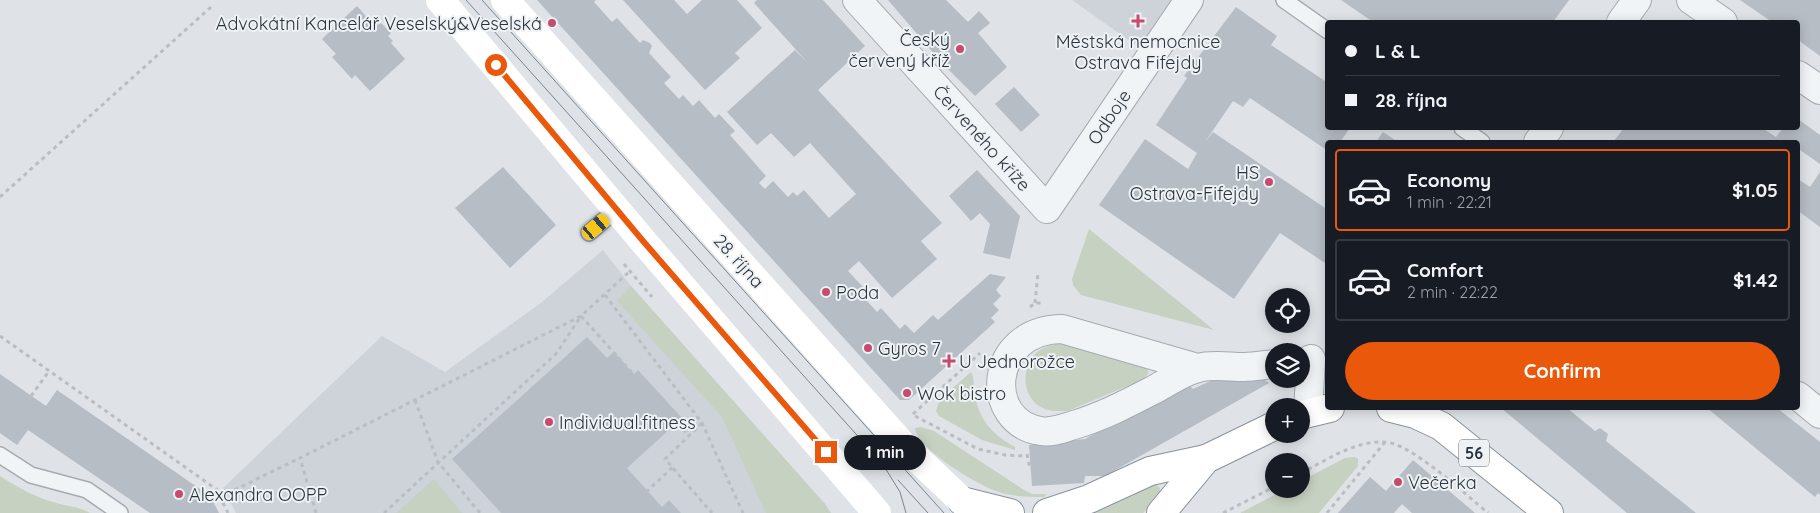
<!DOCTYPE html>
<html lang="en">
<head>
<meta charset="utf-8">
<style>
	body { margin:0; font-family:Quicksand,sans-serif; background:#20242c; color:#f1f3f6; height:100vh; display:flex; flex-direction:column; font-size:19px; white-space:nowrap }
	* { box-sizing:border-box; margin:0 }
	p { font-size:16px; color:#9ea1a6 }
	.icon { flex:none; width:28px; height:28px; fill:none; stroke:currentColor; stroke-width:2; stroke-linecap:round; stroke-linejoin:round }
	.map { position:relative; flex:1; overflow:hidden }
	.panel { position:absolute; left:1325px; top:140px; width:475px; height:270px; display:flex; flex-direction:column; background:#171b24; border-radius:5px; box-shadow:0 2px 12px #0003 }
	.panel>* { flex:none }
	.banner { position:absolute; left:1325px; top:20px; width:475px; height:110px; border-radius:5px; box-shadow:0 2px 12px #0003; display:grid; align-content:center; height:110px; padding:0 20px; background:#171b24 }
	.buttons { position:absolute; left:1265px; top:288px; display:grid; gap:10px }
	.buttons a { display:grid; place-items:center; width:45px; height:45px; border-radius:50%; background:#171b24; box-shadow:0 2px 12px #0003; font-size:25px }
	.end { position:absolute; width:22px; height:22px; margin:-11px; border:6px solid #ea580c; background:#fff; box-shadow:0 0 0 2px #fff }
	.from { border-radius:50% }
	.bubble { position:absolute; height:35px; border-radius:18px; background:#171b24; box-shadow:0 2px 12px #0003; font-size:16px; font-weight:800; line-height:35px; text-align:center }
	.car { position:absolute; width:15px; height:30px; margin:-15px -8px; border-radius:6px; box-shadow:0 0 4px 1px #0007; background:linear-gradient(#f5c518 24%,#345 0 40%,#f5c518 0 76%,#345 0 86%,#f5c518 0) }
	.banner b { display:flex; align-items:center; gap:18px; height:48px; font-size:19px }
	.banner b+b { border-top:1px solid #363941 }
	.banner i { width:12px; height:12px; background:#f1f3f6 }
	ul { padding:9px 0 0; list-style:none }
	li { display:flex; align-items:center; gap:15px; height:82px; margin:0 10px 8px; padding:0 10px; border:2px solid #363941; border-radius:5px }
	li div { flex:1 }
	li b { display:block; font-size:19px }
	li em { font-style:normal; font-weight:800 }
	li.on { border-color:#ea580c }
	li>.icon { width:45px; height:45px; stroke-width:1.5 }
	.primary-button { display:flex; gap:10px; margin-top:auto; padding:10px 20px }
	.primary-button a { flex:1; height:58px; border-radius:30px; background:#ea580c; color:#fff; font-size:20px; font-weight:800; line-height:58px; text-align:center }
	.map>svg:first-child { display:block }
	.built { fill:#cdd3d9 }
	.green { fill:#c7d1c1 }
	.building { fill:#b7bdc4 }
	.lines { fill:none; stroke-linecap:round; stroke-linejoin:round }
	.lane-casing { stroke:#a5abb1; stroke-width:18 }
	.street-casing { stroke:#a5abb1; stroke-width:30 }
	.highway-casing { stroke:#87939d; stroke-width:30 }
	.path { stroke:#b9bec2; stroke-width:3; stroke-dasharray:4 4; stroke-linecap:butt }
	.lane { stroke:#f1f4f6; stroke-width:15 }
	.street { stroke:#f1f4f6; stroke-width:28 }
	.secondary { stroke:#fff; stroke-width:28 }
	.highway { stroke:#fff; stroke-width:28 }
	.tram { stroke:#798590; stroke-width:1 }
	.route { stroke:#ea580c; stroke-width:6 }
	.poi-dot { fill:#c64b6e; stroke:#eef2f5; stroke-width:2 }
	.labels { text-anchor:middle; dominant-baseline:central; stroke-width:4; stroke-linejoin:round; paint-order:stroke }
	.shield { fill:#eef2f5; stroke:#646c75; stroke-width:1 }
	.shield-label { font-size:16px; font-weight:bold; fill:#29333e }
	.poi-label { font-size:18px; fill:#29333e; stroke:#eef2f5; text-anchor:start }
	.street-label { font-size:18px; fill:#29333e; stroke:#eef2f5 }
</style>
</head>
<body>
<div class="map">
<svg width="1820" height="513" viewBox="0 0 1820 513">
	<rect width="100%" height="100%" fill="#dfe3e7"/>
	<g class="built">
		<path d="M1072 0H1189L1151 56Z"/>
		<path d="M603 250 631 286 825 504 831 513H236L223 488 382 336 445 372 542 302Z"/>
	</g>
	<g class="green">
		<path d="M1089 229 1214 330 1081 295 1073 285 1072 279Z"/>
		<path d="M631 286 825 504 831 513H766L722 417 617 301Z"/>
		<path d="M1063 343 1146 368 1149 372 1144 379 1068 411C1059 411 1050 412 1041 407 1020 396 1021 362 1040 350 1047 346 1055 344 1063 343Z"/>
		<path d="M971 372C975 378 973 387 975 395 979 420 993 435 1015 447V450L982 440 939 416 936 411 940 399Z"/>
		<path d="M921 427 934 431 1024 490 1032 494H1046L1045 497C1030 497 1014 497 999 492 979 486 917 449 915 428Z"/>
		<path d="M1355 457 1358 459V466L1319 513H1240L1286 489H1301V481L1345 458Z"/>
		<path d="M0 476C19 488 38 499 60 504 71 507 79 507 90 513H0Z"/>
		<path d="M434 479 462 513H396Z"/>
		<path d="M1152 484H1156L1160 488V497L1143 513H1090Z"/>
	</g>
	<g class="building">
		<path d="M537 0H596L594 2 612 22 617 18 640 43 643 40 650 43 652 46 649 53 671 77 664 83 679 99 683 95 693 106 699 100 715 118 719 114 735 131 730 135 766 176 759 183 765 189 773 181 788 197 793 192 797 196 804 190 829 218 856 194 810 143 794 157 771 133 757 145 727 112 795 50 808 63 754 3 757 0H823L865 46 818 90 942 223 921 241 937 259 892 298 859 261 848 271 863 287 858 291 877 312 881 308 900 329 905 324 914 333 933 315 938 320 990 274 1006 277 996 290 1001 296 993 304 999 310 991 318 995 322 909 400H900Z"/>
		<path d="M623 0H674L687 14 702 0H737L762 28 735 53 740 58 705 90Z"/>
		<path d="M888 0H946L968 22 979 11 990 23 978 33 1007 67 975 96 942 63Z"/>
		<path d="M1341 0H1569L1553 22H1373Z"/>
		<path d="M1740 0H1820V56L1798 40V22H1772Z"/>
		<path d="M357 6 371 22 374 20 378 25 381 23 391 33 388 36 393 41 391 43 405 59 370 91 355 75 352 79 332 57 336 54 322 39Z"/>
		<path d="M1236 7 1277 36 1271 45 1328 83V128H1350L1340 142H1328V151L1250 98 1243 107 1233 101 1205 142 1213 132 1328 210V265L1280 233 1234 299 1099 205 1145 139 1188 169 1197 153 1156 125 1187 78 1184 76Z"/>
		<path d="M1014 87 1040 115 1021 132 995 104Z"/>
		<path d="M1798 119 1820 135V164L1800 150 1798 154V142H1613L1624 128H1762L1776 137 1783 128H1798Z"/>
		<path d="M1383 132 1398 142H1376Z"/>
		<path d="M503 167 556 225 510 268 455 208Z"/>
		<path d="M977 170 1020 216 1010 259 983 253 990 224 980 213 971 221 949 196Z"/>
		<path d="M1820 172V227L1798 211V179L1810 187Z"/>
		<path d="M587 337 607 358 614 352 634 374 638 370 682 418 627 468 662 507 669 500 681 513H501L452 459Z"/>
		<path d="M1253 372 1269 383 1105 476H1085L1084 483 1032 486 1029 445 1085 439 1133 411 1137 415 1190 386 1193 389 1221 376Z"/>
		<path d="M0 374 46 406 57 390 210 496 219 513H150L28 430 17 445 0 433Z"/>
		<path d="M1501 408H1567L1595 431 1600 428 1608 434 1606 441 1696 513H1627Z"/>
		<path d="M1707 408H1777L1820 442V495L1818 493 1815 497Z"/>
		<path d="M1413 460 1475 513H1412L1402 504 1394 513H1338L1370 477 1386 491Z"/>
	</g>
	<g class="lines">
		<g class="lane-casing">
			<g id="lane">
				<path d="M1284 0 1328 31"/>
				<path d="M1462 128 1482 142"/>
				<path d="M589 233 616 210"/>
				<path d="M0 455 31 475 87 490 120 513"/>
			</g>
		</g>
		<g class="street-casing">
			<g id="street">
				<path d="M857 0 1047 209 1189 0"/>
				<path d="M1691 0 1723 22"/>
				<path d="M1621 22 1637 0"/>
				<path d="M1798 75 1820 90"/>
				<path d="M1538 142 1549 128"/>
				<path d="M1197 368 1062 329C987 330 983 423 1041 431 1052 433 1064 428 1074 425 1104 416 1130 402 1157 388 1170 381 1184 371 1198 368 1212 364 1229 367 1244 367 1254 367 1264 365 1274 364"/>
				<path d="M1798 396 1820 414"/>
				<path d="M1308 412 1311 359"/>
			</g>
		</g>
		<g class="highway-casing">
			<g id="highway">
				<path d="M1391 408 1415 414 1441 426 1549 513"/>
				<path d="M1301 415 1330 408"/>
				<path d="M962 501 1010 513"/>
				<path d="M1047 513 1089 499 1150 471 1206 459 1274 426"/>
				<path d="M1161 513 1206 459"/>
			</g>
		</g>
		<g class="path">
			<path d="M0 197 211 7"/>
			<path d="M624 264 652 297"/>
			<path d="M605 295 702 423 743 513"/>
			<path d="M1035 303 1038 273"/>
			<path d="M1030 307 1035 303H1042"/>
			<path d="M0 336 216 489 228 513"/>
			<path d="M415 400 438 462 480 513"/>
			<path d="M913 414 980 353"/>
			<path d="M915 416 978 449 1005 455 1025 456"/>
			<path d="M1177 419 1181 406"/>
			<path d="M702 423 665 459 712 513"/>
			<path d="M3 435 49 371"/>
			<path d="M1027 454 1030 469 1098 461"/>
			<path d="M1301 473C1327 460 1354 441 1384 442 1410 442 1466 495 1488 513"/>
			<path d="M646 492 673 467"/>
			<path d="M220 497 300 458"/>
			<path d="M316 513 300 458 581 316 630 271"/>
			<path d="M384 513 556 354 581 316 689 436"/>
			<path d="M1223 513 1274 487"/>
			<path d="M1327 513 1385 442"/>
		</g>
		<use href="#lane" class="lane"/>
		<use href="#street" class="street"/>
		<g class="secondary">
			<path d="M440 0 643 241 877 513"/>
			<path d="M505 0 904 446 962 501 981 513"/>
		</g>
		<use href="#highway" class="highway"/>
		<g class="tram">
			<path d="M466 0 882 463 900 492 906 513"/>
			<path d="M482 0 944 513"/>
			<path d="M898 480 928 513"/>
		</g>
	</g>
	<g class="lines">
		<path class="route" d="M496 65 643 241 826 452"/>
	</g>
	<g class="poi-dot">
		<path d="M1135.5 13.5h5v5h5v5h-5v5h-5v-5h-5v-5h5z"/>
		<circle cx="552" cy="23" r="5"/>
		<circle cx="960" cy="49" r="5"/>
		<circle cx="1269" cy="182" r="5"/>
		<circle cx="826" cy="292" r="5"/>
		<circle cx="868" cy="348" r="5"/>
		<path d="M946.5 353.5h5v5h5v5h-5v5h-5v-5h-5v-5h5z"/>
		<circle cx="907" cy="393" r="5"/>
		<circle cx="549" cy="422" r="5"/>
		<circle cx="1398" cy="482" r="5"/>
		<circle cx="179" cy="494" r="5"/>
	</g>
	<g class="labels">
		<rect class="shield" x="1459" y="439.5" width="30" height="27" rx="4"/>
		<g class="shield-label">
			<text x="1474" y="453">56</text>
		</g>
		<g class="poi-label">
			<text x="542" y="23" text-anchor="end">Advokátní Kancelář Veselský&amp;Veselská</text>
			<text x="950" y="39" text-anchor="end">Český<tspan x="950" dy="21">červený kříž</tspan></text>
			<text x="1138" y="41" text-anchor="middle">Městská nemocnice<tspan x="1138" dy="21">Ostrava Fifejdy</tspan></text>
			<text x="1259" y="172" text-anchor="end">HS<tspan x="1259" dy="21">Ostrava-Fifejdy</tspan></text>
			<text x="836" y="292">Poda</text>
			<text x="878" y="348">Gyros 7</text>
			<text x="959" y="361">U Jednorožce</text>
			<text x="917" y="393">Wok bistro</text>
			<text x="559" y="422">Individual.fitness</text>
			<text x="1408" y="482">Večerka</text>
			<text x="189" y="494">Alexandra OOPP</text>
		</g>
		<g class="street-label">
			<text transform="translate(1109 117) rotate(-56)">Odboje</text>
			<text transform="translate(982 138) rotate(48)">Červeného kříže</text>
			<text transform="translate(739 261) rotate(48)">28. října</text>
		</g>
	</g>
</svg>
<div class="buttons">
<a><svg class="icon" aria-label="locate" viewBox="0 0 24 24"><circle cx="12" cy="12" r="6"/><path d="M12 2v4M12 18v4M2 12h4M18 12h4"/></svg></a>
<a><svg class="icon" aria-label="layers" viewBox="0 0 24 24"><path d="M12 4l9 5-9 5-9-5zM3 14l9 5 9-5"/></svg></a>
<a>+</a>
<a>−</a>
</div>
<i class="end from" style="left:496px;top:65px"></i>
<i class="end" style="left:826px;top:452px"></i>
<div class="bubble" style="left:844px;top:435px;width:82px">1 min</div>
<i class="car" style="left:596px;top:227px;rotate:50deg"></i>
<div class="banner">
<b><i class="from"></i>L &amp; L</b>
<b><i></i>28. října</b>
</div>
<section class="panel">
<ul>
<li class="on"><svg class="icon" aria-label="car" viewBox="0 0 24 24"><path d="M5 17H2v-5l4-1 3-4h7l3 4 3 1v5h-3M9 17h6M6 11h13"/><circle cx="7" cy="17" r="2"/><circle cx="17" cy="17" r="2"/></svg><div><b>Economy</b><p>1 min · 22:21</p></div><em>$1.05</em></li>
<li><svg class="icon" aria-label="car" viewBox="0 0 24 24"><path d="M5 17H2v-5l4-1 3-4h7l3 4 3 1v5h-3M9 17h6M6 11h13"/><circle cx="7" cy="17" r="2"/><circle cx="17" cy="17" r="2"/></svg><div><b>Comfort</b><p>2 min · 22:22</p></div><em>$1.42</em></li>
</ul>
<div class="primary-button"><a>Confirm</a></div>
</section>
</div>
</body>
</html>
